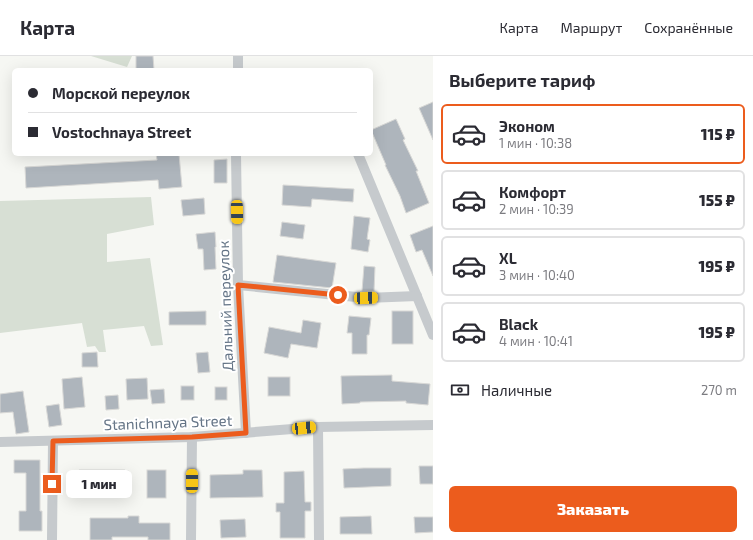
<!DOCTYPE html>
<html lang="ru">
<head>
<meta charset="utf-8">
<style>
	body { margin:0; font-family:"Exo 2",sans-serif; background:#f7f7f7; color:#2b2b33; height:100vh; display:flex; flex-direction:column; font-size:15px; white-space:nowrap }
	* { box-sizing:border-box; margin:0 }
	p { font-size:13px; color:#7c7c81 }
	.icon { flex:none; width:22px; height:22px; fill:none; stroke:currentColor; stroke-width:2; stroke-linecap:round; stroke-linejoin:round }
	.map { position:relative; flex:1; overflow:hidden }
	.details { display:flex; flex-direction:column; background:#fff; width:320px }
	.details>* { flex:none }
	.guide { position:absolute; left:12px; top:12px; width:361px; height:88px; border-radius:6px; box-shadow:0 4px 16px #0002; display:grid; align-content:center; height:88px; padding:0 16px; background:#fff }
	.end { position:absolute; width:18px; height:18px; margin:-9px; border:5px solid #ec5c1d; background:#fff; box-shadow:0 0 0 2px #fff }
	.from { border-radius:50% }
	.bubble { position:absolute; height:28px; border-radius:6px; background:#fff; box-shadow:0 4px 16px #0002; font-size:13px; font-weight:800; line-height:28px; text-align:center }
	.car { position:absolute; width:12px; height:24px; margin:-12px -6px; border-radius:5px; box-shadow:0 0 3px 1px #0007; background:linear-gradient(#f5c518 24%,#345 0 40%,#f5c518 0 76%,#345 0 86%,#f5c518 0) }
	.guide b { display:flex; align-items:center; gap:14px; height:38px; font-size:15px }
	.guide b+b { border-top:1px solid #e1e1e2 }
	.guide i { width:10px; height:10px; background:#2b2b33 }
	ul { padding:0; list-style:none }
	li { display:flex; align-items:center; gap:12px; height:60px; margin:0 8px 6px; padding:0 8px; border:2px solid #e1e1e2; border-radius:6px }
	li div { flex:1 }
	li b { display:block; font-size:15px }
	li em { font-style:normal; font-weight:800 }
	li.selected { border-color:#ec5c1d }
	li>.icon { width:36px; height:36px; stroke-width:1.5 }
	h2 { padding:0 16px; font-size:18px; line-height:48px }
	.pay { display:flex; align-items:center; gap:10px; height:44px; padding:0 16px; font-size:15px }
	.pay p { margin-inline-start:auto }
	.action { display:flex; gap:8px; margin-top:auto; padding:8px 16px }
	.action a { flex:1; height:46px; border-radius:6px; background:#ec5c1d; color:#fff; font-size:16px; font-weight:800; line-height:46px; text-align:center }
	header { display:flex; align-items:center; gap:24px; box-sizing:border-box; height:56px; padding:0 20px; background:#fff; border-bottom:1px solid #e1e1e2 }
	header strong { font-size:19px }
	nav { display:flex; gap:22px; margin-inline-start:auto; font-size:14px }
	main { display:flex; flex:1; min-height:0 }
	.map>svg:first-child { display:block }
	.green { fill:#d7dfd4 }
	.building { fill:#aeb5bc; stroke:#d8d8d6 }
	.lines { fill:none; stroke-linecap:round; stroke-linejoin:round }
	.street { stroke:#c6cacd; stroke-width:10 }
	.route { stroke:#ec5c1d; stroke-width:5 }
	.labels { text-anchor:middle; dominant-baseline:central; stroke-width:4; stroke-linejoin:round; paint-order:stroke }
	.street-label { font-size:15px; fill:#647486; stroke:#fff }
</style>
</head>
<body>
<header>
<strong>Карта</strong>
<nav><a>Карта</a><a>Маршрут</a><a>Сохранённые</a></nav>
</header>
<main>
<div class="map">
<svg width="433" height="484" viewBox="0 0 433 484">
	<rect width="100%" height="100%" fill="#f6f7f3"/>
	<g class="green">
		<path d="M91 0H132L127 11Z"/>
		<path d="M151 141 154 169 107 178V206L150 202 163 289 151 290 144 270 103 274 106 296H99L95 290 87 291 82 267 0 277V145Z"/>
	</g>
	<g class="building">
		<path d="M136 0H153L154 14H136Z"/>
		<path d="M433 46V84L419 52Z"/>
		<path d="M396 63 405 83 403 84 418 115H416L429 147 406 157 400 140 385 109H386L371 74Z"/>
		<path d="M156 98H179L182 131 159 133 158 124 26 132 25 111 157 104Z"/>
		<path d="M227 103V127H214V104Z"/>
		<path d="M283 129 354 133 353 146 312 143 311 151 282 149Z"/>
		<path d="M204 142 205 158 183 160 181 144Z"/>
		<path d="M354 160 370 162 367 183 370 184 368 196 351 193Z"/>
		<path d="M282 166 305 169 303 183 280 180Z"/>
		<path d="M433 170V220L422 194 416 196 410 179Z"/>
		<path d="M215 176 216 191H215L216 213 204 214 203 193H198L196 178Z"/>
		<path d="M277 199 336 207 332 232 273 226Z"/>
		<path d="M364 210 375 211 374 235H362Z"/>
		<path d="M206 255V269H169V256Z"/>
		<rect x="392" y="255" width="21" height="33"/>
		<path d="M349 260 371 262 369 279H367V298H352V277H347Z"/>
		<path d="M303 264 321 267 317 292 291 288 288 302 264 297 269 271 301 277Z"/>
		<path d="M97 296 98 311H82V297Z"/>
		<path d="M208 296 210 316 198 317 196 297Z"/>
		<path d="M392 319V325L430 328 428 349 406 347V345L360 346V347L342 348 341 320Z"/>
		<path d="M82 321 85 351 64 353 62 323Z"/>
		<rect x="268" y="321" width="22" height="19"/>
		<path d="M147 322 148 343 127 344 126 323Z"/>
		<rect x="181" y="330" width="13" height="14"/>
		<rect x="215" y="331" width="12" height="13"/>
		<path d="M164 333 165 347 152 348 150 334Z"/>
		<path d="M23 335 29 376 16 378 13 356 0 357V338Z"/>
		<path d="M118 339 119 353 106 354 105 340Z"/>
		<path d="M59 348 62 369 49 371 46 350Z"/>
		<path d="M14 404H40V455H42V475H19V455H26V417H14Z"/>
		<path d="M419 410H433V428H420Z"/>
		<path d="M364 412H391V430L344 432 343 413Z"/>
		<path d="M79 414H125V415H129V440L79 439Z"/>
		<rect x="147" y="414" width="19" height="28"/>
		<path d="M243 414H262L263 441 210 442V419L243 418Z"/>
		<path d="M304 415 305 446H311V455H305V482H280V456H276V447H284V416Z"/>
		<path d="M128 460H139V467H170V484H148V481H112V484H90V462H128Z"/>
		<path d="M371 460 372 478H340V461Z"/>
		<path d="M414 461H433V476L415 477Z"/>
		<path d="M245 463 246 481 221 482 220 464Z"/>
	</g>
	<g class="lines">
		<g class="street">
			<path d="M238 14V0"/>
			<path d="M236 98 238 229 246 377"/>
			<path d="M358 98 433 279"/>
			<path d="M238 229 366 242 417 240"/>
			<path d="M318 371 319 484"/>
			<path d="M0 386 192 381 318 371 433 369"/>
			<path d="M52 484 53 385"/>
			<path d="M191 484 192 381"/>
		</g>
	</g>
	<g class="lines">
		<path class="route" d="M52 428 53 385 192 381 246 377 238 229 338 239"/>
	</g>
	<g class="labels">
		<g class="street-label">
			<text transform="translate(225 250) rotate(-92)">Дальний переулок</text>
			<text transform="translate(168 366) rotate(-2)">Stanichnaya Street</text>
		</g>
	</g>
</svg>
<i class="end from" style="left:338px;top:239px"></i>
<i class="end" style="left:52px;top:428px"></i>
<div class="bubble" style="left:66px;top:414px;width:66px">1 мин</div>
<i class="car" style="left:237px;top:156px;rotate:179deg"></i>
<i class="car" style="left:366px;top:242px;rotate:88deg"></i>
<i class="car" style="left:304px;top:372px;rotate:84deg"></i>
<i class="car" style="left:192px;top:425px;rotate:0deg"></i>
<div class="guide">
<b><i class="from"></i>Морской переулок</b>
<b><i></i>Vostochnaya Street</b>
</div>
</div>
<section class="details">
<h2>Выберите тариф</h2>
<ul>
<li class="selected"><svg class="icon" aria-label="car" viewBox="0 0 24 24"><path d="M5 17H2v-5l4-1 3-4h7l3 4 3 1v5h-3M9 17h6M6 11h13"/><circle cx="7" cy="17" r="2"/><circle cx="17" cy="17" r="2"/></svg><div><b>Эконом</b><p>1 мин · 10:38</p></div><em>115 ₽</em></li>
<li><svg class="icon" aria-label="car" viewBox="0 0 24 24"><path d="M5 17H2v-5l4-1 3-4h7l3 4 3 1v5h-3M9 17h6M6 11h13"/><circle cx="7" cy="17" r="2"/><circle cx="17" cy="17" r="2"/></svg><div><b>Комфорт</b><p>2 мин · 10:39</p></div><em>155 ₽</em></li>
<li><svg class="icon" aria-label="car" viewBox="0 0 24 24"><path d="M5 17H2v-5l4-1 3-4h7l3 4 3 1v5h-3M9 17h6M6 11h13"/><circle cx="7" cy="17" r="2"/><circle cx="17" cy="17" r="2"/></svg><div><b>XL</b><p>3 мин · 10:40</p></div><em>195 ₽</em></li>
<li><svg class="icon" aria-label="car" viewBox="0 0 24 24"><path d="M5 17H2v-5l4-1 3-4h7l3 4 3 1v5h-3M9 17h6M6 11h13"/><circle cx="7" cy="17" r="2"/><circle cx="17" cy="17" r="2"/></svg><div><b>Black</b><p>4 мин · 10:41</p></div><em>195 ₽</em></li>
</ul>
<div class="pay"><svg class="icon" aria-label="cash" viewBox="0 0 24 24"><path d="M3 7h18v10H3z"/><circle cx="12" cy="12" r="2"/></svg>Наличные<p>270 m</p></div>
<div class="action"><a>Заказать</a></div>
</section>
</main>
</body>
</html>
